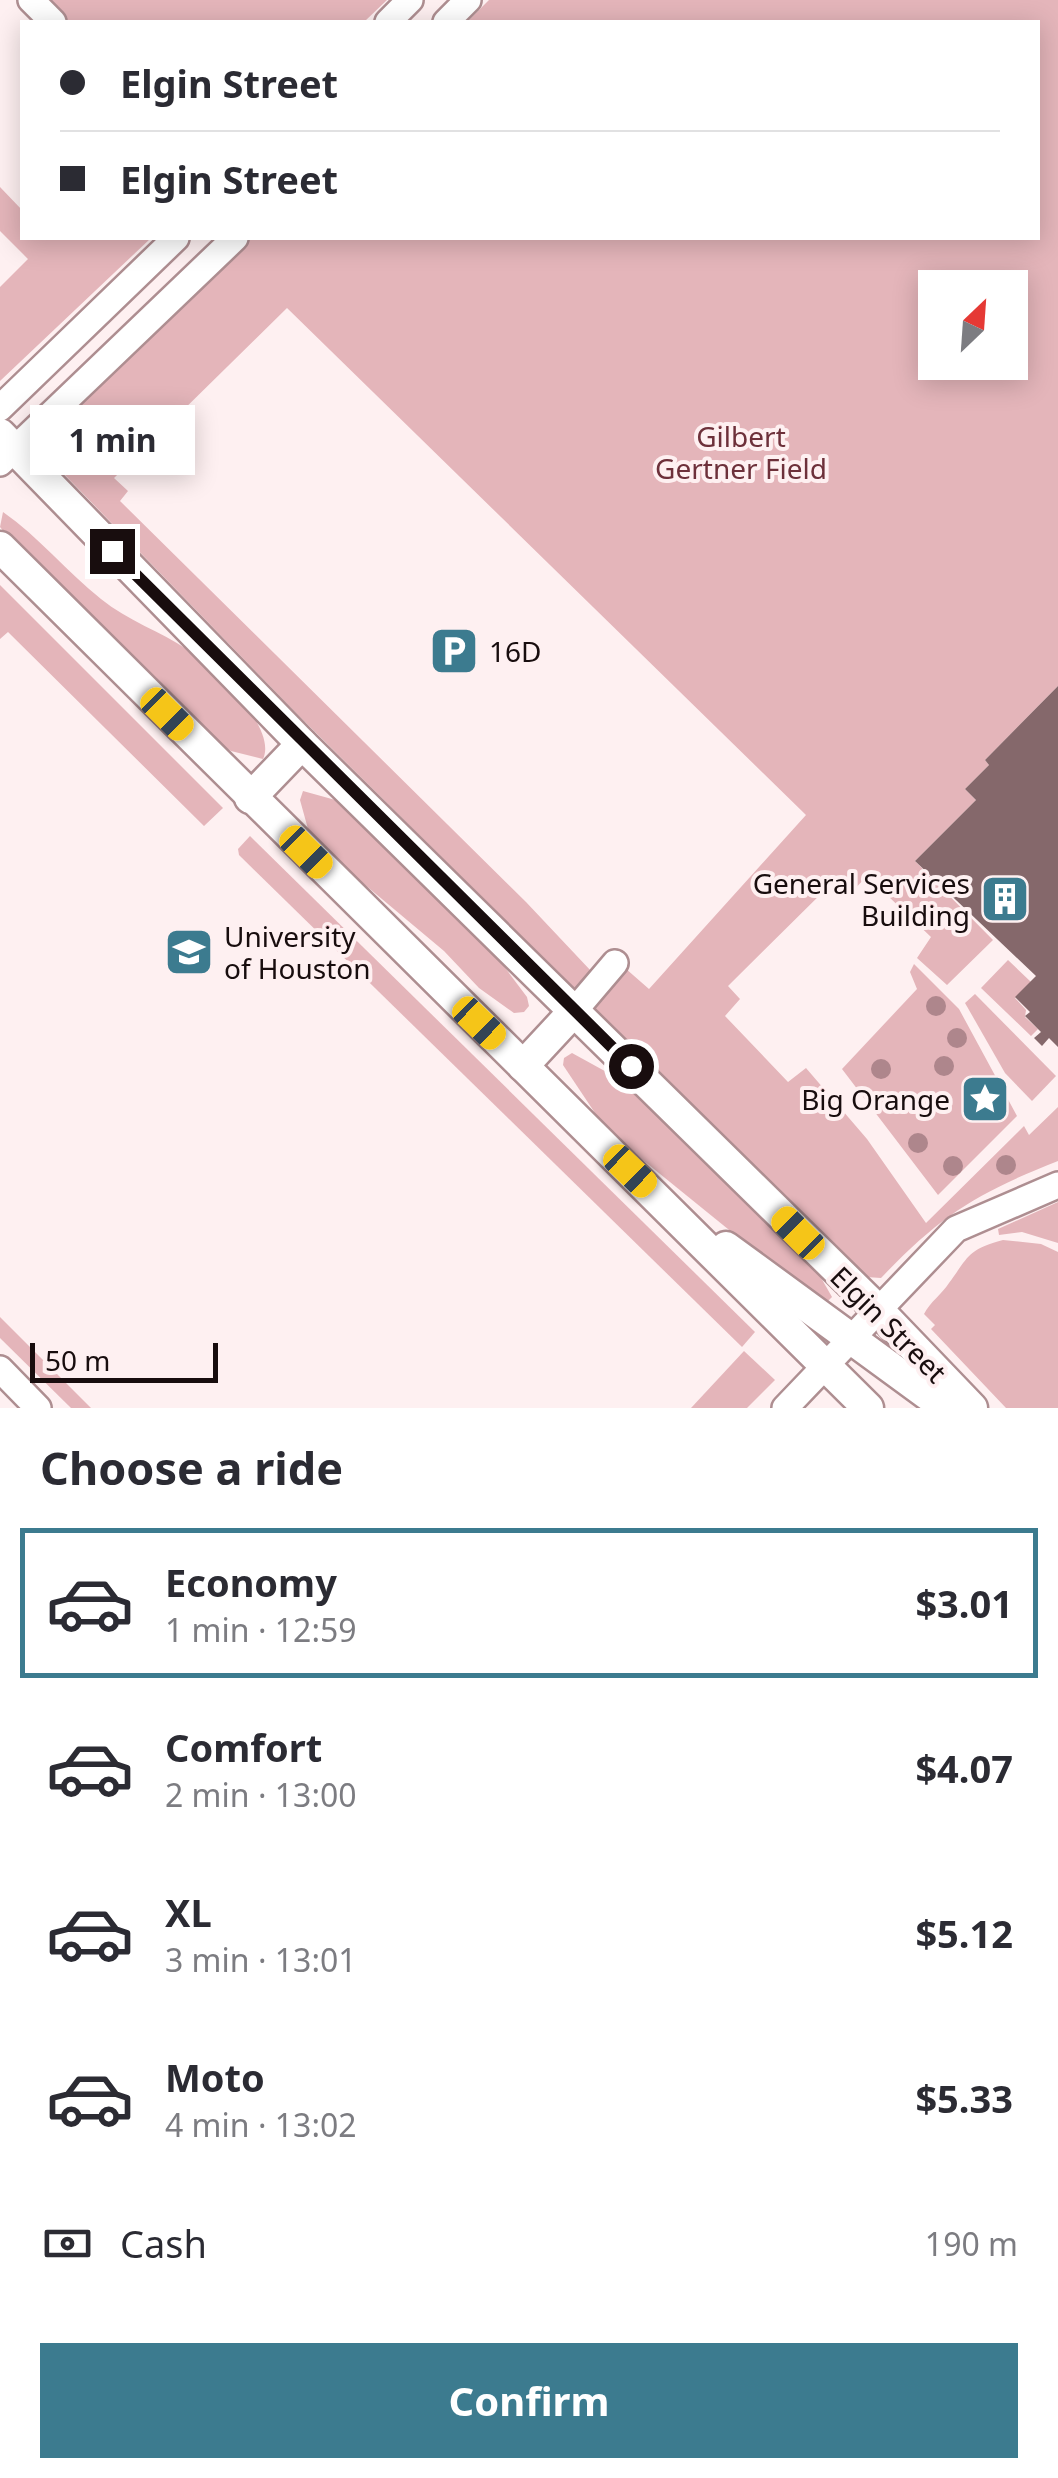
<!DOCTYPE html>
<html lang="en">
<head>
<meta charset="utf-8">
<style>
	body { margin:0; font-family:"Noto Sans",sans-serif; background:#f7f7f7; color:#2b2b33; height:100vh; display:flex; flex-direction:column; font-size:38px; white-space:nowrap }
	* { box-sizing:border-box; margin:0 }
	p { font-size:32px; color:#7c7c81 }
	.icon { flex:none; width:55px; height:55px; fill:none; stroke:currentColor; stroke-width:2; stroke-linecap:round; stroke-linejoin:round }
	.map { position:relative; height:1408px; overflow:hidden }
	.panel { display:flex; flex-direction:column; background:#fff; flex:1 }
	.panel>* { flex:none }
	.top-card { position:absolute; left:20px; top:20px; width:1020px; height:220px; border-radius:0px; box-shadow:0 5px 25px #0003; display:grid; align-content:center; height:220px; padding:0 40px; background:#fff }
	.needle { width:65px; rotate:25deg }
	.buttons { position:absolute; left:918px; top:270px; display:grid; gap:20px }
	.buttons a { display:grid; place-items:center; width:110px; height:110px; border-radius:0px; background:#fff; box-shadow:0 5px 25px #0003; font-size:50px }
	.scale { position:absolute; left:30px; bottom:25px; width:188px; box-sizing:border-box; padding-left:10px; border:5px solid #180d0e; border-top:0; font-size:28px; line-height:35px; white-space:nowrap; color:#180d0e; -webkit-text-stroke:8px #fef0f1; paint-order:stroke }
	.end { position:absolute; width:45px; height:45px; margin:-22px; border:12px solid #180d0e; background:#fff; box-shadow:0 0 0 5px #fff }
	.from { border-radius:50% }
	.bubble { position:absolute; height:70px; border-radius:0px; background:#fff; box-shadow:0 5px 25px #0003; font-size:32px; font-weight:700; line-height:70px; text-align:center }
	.car { position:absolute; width:30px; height:60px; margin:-30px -15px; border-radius:12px; box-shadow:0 0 8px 2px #0007; background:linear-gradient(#f5c518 24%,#345 0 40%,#f5c518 0 76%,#345 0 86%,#f5c518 0) }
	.top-card b { display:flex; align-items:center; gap:35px; height:95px; font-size:38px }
	.top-card b+b { border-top:2px solid #e1e1e2 }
	.top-card i { width:25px; height:25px; background:#2b2b33 }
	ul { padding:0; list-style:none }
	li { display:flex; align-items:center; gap:30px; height:150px; margin:0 20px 15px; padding:0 20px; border:5px solid transparent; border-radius:0px }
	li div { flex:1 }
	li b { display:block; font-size:38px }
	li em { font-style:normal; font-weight:700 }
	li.current { border-color:#3c7b8f }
	li>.icon { width:90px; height:90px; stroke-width:1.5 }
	h2 { padding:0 40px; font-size:45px; line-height:120px }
	.pay { display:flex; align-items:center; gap:25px; height:110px; padding:0 40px; font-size:38px }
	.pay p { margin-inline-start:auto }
	.button { display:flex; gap:20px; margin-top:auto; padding:20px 40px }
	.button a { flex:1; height:115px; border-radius:0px; background:#3c7b8f; color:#fff; font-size:40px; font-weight:700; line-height:115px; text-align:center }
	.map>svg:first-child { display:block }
	.green { fill:#e4b5ba; fill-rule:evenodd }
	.building { fill:#85686b }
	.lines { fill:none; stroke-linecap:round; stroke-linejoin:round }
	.minor-casing { stroke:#ae8e91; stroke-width:30 }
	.major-casing { stroke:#ae8e91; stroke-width:35 }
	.minor { stroke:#fff; stroke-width:25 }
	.major { stroke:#fff; stroke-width:30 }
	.tree { fill:#ae868c }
	.route { stroke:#180d0e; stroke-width:12 }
	.labels { text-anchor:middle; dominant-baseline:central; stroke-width:8; stroke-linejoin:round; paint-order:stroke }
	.park-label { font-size:28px; fill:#6d303a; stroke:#fef0f1 }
	.poi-label { font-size:28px; fill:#180d0e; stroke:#fef0f1; text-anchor:start }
	.street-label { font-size:28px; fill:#180d0e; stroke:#fef0f1 }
</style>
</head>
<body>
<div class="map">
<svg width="1058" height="1408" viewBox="0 0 1058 1408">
	<rect width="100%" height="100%" fill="#fef0f1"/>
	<g class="green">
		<path d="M47 0H387L364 22H70Z"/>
		<path d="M489 0H1058V686L985 760 989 765 965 789 976 800 915 861 993 940 947 985 917 958 931 937 867 876 849 895 832 883 728 986 740 999 725 1016 788 1082 806 1068 867 1139 926 1223 1024 1126 1029 1135 1058 1107V1161C977 1193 941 1215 881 1278L866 1277 299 716 62 472 50 452 54 435 64 420 251 238H1038V22H467ZM935 288H1010V362H935ZM287 308 806 815 649 989 625 968 608 989 526 902 120 501 128 491 114 478Z"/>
		<path d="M0 187 22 210V238H151L0 381V287L28 259 0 231Z"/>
		<path d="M3 512C39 537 67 572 101 599 128 621 160 631 188 650 213 666 278 728 263 759L231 751 207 735 4 532 0 527Z"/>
		<path d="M0 585 223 808 204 826 8 632 0 639Z"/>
		<path d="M303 791 339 801 476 929 527 997 529 1006 524 1012 514 1013 479 988 444 951 327 853 308 829 300 800Z"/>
		<path d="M250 836 755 1332 742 1347 239 855 238 849Z"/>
		<path d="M1008 960 1031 982 1015 998 1026 1010 1025 1017 1038 1029 1031 1036 981 988Z"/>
		<path d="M914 964 959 1009 1017 1116 938 1195 842 1069 917 989 910 972Z"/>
		<path d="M975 994 1056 1076 1032 1101 1005 1073 965 1003Z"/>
		<path d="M572 1053 632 1086 820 1276 832 1297 823 1306 607 1131 563 1065 564 1058Z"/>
		<path d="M1058 1202V1243L1022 1232 999 1235 998 1229Z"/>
		<path d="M1003 1240 1041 1244 1058 1252V1408H1006L931 1329 935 1325 924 1314C930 1302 942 1294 949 1283 969 1256 967 1250 1003 1240Z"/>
		<path d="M0 1317 91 1408H71L0 1338Z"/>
		<path d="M744 1351 775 1380 747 1408H691Z"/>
	</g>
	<path class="building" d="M1058 686V1047L1049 1038 1042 1046 1034 1038 1041 1032 1025 1016 1030 1012 1015 997 1036 976 915 861 976 800 965 789 989 765 985 760Z"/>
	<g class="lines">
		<g class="minor-casing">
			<g id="minor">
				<path d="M31 0 53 22"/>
				<path d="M388 22 410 0"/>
				<path d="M446 22 468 0"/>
				<path d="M0 408 176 238"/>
				<path d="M0 463 235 238"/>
				<path d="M575 1010 615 963"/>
				<path d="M0 1369 38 1408"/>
				<path d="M785 1408 956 1229 1058 1185"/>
			</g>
		</g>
		<g class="major-casing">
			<g id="major">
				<path d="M0 434 302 744 878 1310 972 1408"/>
				<path d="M0 547 868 1408"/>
				<path d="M250 798 302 744"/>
				<path d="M523 1066 575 1010"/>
				<path d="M726 1247 946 1408"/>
			</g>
		</g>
		<use href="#minor" class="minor"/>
		<use href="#major" class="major"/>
	</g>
	<g class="tree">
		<circle cx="936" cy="1006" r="10"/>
		<circle cx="957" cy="1038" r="10"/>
		<circle cx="944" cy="1066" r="10"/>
		<circle cx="881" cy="1069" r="10"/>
		<circle cx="918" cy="1143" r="10"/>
		<circle cx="1006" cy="1165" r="10"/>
		<circle cx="953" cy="1166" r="10"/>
	</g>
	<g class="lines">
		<path class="route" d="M112 551 631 1066"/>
	</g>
	<defs>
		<g id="parking-square" transform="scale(2.5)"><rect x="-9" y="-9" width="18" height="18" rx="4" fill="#3c7b8f" stroke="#fef0f1"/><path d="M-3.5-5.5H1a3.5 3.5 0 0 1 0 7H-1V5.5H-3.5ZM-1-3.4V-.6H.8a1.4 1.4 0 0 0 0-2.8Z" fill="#fff"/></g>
		<g id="building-square" transform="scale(2.5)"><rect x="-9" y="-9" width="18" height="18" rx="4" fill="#3c7b8f" stroke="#fef0f1"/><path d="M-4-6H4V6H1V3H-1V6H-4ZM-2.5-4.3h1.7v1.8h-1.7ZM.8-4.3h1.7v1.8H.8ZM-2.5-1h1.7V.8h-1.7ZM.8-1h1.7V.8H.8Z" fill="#fff"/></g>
		<g id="university-square" transform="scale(2.5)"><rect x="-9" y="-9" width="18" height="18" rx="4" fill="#3c7b8f" stroke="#fef0f1"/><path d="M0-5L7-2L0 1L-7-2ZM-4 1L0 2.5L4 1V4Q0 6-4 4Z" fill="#fff"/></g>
		<g id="sight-square" transform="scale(2.5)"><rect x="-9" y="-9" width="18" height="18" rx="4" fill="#3c7b8f" stroke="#fef0f1"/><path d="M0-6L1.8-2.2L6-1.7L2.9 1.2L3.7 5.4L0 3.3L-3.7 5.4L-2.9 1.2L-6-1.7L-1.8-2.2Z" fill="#fff"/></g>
	</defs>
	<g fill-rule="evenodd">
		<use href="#parking-square" x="454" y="651"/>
		<use href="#building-square" x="1005" y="899"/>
		<use href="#university-square" x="189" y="952"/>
		<use href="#sight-square" x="985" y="1099"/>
	</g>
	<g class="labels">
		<g class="park-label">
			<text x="741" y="436">Gilbert<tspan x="741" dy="32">Gertner Field</tspan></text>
		</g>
		<g class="poi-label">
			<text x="489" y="651">16D</text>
			<text x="970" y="883" text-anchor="end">General Services<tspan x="970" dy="32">Building</tspan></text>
			<text x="224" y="936">University<tspan x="224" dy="32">of Houston</tspan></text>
			<text x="950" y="1099" text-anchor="end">Big Orange</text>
		</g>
		<g class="street-label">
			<text transform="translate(889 1324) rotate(45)">Elgin Street</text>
		</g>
	</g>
</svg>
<div class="buttons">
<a><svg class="needle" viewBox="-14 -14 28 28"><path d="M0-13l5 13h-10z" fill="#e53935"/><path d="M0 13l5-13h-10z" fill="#7c7c81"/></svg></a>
</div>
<div class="scale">50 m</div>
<i class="end from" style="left:631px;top:1066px"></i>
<i class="end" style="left:112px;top:551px"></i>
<div class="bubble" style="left:30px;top:405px;width:165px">1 min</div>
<i class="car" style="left:167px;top:714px;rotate:135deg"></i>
<i class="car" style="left:306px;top:852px;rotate:135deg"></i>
<i class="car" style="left:479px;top:1023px;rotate:134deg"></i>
<i class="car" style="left:630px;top:1171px;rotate:134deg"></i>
<i class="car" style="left:798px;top:1233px;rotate:315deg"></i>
<div class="top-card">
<b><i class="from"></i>Elgin Street</b>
<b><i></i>Elgin Street</b>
</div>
</div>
<section class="panel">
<h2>Choose a ride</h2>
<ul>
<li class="current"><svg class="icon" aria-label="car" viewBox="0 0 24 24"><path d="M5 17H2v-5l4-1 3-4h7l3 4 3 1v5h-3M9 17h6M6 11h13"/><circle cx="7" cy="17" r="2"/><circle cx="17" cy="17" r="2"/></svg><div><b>Economy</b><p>1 min · 12:59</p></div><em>$3.01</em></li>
<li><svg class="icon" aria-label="car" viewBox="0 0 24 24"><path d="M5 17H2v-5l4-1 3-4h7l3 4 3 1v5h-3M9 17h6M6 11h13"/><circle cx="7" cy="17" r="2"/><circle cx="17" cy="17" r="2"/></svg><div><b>Comfort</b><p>2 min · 13:00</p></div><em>$4.07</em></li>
<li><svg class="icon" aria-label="car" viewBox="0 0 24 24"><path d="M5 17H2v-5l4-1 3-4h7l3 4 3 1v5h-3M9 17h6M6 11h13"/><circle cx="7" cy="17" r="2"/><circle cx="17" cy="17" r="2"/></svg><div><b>XL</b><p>3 min · 13:01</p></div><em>$5.12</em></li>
<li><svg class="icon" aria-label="car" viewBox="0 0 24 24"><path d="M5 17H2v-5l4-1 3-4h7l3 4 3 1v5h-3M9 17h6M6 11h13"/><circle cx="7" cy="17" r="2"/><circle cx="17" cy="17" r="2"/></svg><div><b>Moto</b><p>4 min · 13:02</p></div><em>$5.33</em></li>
</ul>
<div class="pay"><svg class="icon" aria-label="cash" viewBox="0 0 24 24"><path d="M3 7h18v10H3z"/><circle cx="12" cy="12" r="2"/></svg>Cash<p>190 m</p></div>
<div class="button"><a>Confirm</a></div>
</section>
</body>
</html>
